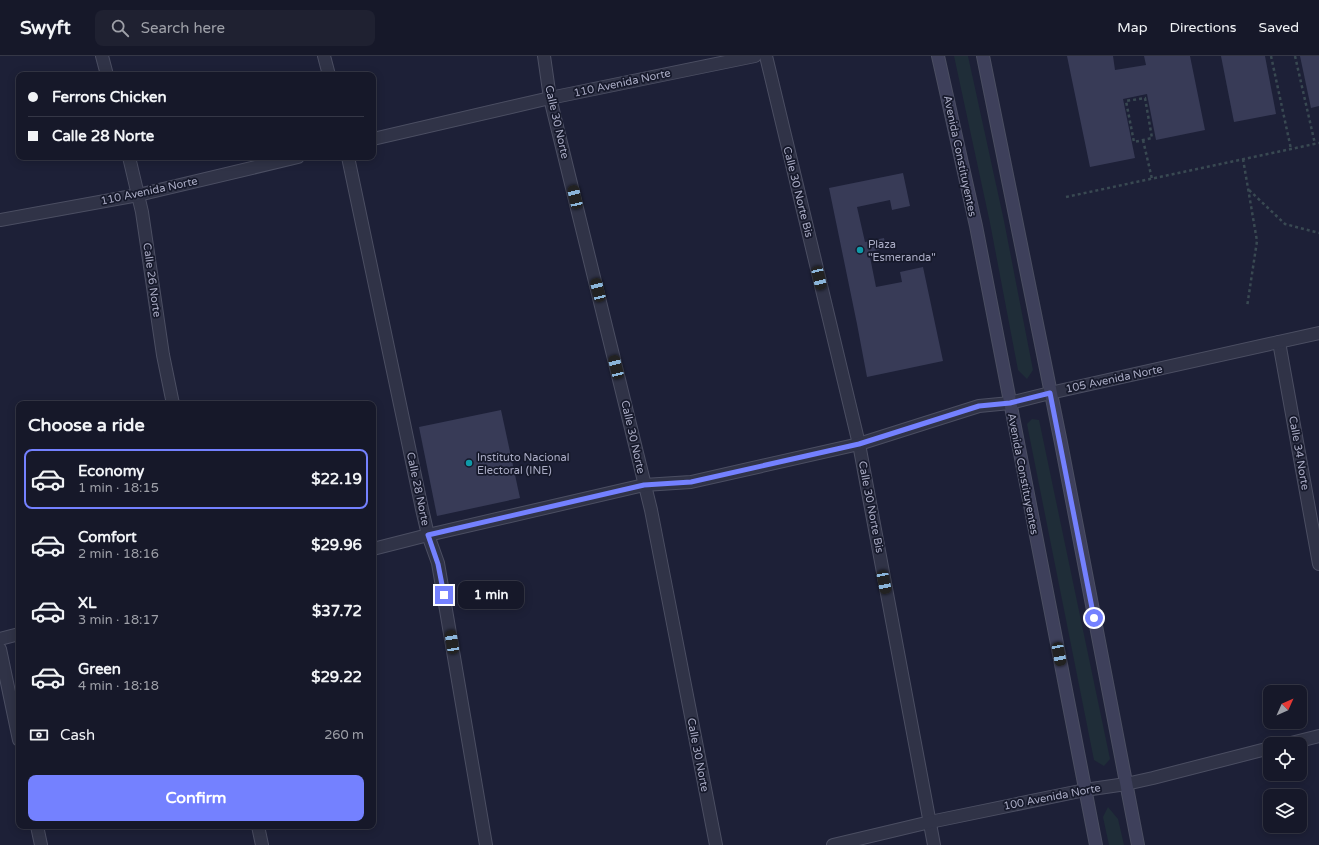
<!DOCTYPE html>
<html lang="en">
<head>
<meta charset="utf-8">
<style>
	body { margin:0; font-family:"Varela Round",sans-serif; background:#1f2131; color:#f1f3f6; height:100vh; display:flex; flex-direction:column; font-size:15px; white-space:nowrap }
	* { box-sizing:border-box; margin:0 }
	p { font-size:13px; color:#9ea0a8 }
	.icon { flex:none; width:22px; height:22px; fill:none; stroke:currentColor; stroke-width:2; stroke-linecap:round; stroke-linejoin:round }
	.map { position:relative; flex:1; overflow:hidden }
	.details { position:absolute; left:16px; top:345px; width:360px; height:428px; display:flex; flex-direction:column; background:#161829; border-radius:8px; box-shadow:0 2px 10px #0003,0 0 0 1px #353746 }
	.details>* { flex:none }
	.banner { position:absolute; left:16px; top:16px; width:360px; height:88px; border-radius:8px; box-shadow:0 2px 10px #0003,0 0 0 1px #353746; display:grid; align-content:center; height:88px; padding:0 12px; background:#161829 }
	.needle { width:26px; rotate:45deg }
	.controls { position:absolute; left:1263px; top:629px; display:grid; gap:8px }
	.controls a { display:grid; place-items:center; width:44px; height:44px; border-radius:8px; background:#161829; box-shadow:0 2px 10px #0003,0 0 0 1px #353746; font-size:20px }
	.end { position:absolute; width:18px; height:18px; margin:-9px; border:5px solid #7481ff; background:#fff; box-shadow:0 0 0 2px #fff }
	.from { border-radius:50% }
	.bubble { position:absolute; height:28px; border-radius:8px; background:#161829; box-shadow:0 2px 10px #0003,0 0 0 1px #353746; font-size:13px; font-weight:700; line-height:28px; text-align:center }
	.car { position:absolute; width:12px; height:24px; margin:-12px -6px; border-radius:5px; box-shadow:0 0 3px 1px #0007; background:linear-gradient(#222 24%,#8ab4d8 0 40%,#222 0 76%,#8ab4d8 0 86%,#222 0) }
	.banner b { display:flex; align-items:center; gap:14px; height:38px; font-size:15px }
	.banner b+b { border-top:1px solid #353746 }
	.banner i { width:10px; height:10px; background:#f1f3f6 }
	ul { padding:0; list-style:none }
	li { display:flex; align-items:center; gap:12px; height:60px; margin:0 8px 6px; padding:0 4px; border:2px solid transparent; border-radius:8px }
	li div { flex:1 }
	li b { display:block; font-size:15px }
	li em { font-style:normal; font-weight:700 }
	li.on { border-color:#7481ff }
	li>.icon { width:36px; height:36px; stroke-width:1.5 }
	h2 { padding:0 12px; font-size:18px; line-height:48px }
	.pay { display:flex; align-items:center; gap:10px; height:44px; padding:0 12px; font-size:15px }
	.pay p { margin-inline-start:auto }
	.action { display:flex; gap:8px; margin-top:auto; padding:8px 12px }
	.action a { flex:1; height:46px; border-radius:8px; background:#7481ff; color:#fff; font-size:16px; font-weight:700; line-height:46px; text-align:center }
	header { display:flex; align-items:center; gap:24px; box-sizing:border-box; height:56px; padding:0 20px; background:#161829; border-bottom:1px solid #353746 }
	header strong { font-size:19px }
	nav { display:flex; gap:22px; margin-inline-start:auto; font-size:14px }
	.search { width:280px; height:36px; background:#1f2131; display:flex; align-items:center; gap:10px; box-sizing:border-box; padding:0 14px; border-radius:8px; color:#9ea0a8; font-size:15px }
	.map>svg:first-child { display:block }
	.green { fill:#1f2d38 }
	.building { fill:#383b57 }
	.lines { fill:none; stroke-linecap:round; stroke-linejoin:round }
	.minor-casing { stroke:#4b4e62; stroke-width:14 }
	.secondary-casing { stroke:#4b4e62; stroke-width:14 }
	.path { stroke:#394952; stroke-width:2.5; stroke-dasharray:3 3; stroke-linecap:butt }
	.minor { stroke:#303347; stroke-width:12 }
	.secondary { stroke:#3e405b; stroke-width:12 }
	.route { stroke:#7481ff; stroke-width:5 }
	.culture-dot { fill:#0f9aa8; stroke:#16192b; stroke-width:1.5 }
	.labels { text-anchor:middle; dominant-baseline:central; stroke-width:3.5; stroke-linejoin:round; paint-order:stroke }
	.street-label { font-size:11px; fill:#aaacc5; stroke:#16192b }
	.poi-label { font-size:11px; fill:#aaacc5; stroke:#16192b; text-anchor:start }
</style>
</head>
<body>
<header>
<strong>Swyft</strong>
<div class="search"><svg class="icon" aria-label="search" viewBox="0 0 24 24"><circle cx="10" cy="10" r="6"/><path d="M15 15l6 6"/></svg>Search here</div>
<nav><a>Map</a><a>Directions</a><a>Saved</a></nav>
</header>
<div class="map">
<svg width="1319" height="789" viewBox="0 0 1319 789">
	<rect width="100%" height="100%" fill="#1d2037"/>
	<g class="green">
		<path d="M954 0H968L1004 165 1033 314 1027 323 1018 314 990 167Z"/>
		<path d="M1032 363 1039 364 1110 703 1104 710 1094 704 1027 368Z"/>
		<path d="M1108 751 1118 763 1124 789H1109L1103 761Z"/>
	</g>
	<g class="building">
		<path d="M1067 0H1113L1115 14 1146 9 1144 0H1190L1205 74 1156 84 1147 38 1123 43 1135 102 1090 111Z"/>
		<path d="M1221 0H1265L1276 58 1234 66Z"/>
		<path d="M1300 0H1319V50L1311 52Z"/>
		<path d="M903 117 910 150 892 154 890 144 857 151 865 186 884 182 886 192 869 196 876 231 902 226 900 216 923 211 943 305 867 321 857 268 829 132Z"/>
		<path d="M501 354 520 442 437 460 419 371Z"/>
	</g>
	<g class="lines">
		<g class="minor-casing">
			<g id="minor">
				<path d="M102 0 107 19"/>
				<path d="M324 0 329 19"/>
				<path d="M544 0 550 42 651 454 716 789"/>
				<path d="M766 0 859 388 934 789"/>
				<path d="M373 83 550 42 755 0"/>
				<path d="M129 101 142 156 163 299 173 348"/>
				<path d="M348 101 422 453 428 479 438 507 486 789"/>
				<path d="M0 164 138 139 298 101"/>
				<path d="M1279 286 1319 508"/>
				<path d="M373 493 428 479 644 429 691 426 859 388 979 350 1010 347 1050 337 1319 277"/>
				<path d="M0 583 19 578"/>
				<path d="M0 593 19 684"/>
				<path d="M1287 688 1319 680"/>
				<path d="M37 770 41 789"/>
				<path d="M258 770 262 789"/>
				<path d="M833 789 930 766 1085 734 1126 728 1153 722 1270 692"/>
			</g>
		</g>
		<g class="secondary-casing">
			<g id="secondary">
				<path d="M938 0 976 170 1096 789"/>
				<path d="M983 0 1061 387 1138 789"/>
			</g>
		</g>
		<g class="path">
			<path d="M1271 0 1291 93"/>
			<path d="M1295 0 1315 88"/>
			<path d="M1145 42 1152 82 1134 86 1126 45Z"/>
			<path d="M1143 84 1152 123"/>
			<path d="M1243 103 1257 185 1247 251"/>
			<path d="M1249 134 1285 168 1319 177"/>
			<path d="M1066 141 1319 87"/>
		</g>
		<use href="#minor" class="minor"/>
		<use href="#secondary" class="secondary"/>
	</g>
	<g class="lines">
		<path class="route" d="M444 539 438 508 428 479 644 429 691 426 828 395 859 388 979 350 1010 347 1050 337 1094 562"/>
	</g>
	<g class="culture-dot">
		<circle cx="860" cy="194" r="4"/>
		<circle cx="469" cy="407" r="4"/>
	</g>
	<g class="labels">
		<g class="street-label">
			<text transform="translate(622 27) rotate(-12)">110 Avenida Norte</text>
			<text transform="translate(557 66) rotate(77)">Calle 30 Norte</text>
			<text transform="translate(960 100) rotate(78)">Avenida Constituyentes</text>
			<text transform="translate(149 135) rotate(-12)">110 Avenida Norte</text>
			<text transform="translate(798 136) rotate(76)">Calle 30 Norte Bis</text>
			<text transform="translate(152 224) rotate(82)">Calle 26 Norte</text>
			<text transform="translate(1114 323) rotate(-12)">105 Avenida Norte</text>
			<text transform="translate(633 381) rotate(77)">Calle 30 Norte</text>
			<text transform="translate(1299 397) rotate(80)">Calle 34 Norte</text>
			<text transform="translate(1023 418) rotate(79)">Avenida Constituyentes</text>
			<text transform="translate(418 433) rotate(78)">Calle 28 Norte</text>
			<text transform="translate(871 451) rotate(79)">Calle 30 Norte Bis</text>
			<text transform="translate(698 699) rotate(79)">Calle 30 Norte</text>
			<text transform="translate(1052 741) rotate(-11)">100 Avenida Norte</text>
		</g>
		<g class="poi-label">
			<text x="868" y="188">Plaza<tspan x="868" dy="13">"Esmeranda"</tspan></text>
			<text x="477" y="401">Instituto Nacional<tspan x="477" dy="13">Electoral (INE)</tspan></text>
		</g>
	</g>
</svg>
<div class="controls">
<a><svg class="needle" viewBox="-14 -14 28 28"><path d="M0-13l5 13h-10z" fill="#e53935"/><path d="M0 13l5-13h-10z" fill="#9ea0a8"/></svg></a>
<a><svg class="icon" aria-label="locate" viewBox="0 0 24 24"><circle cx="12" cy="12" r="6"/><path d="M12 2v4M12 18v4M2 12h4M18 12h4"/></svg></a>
<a><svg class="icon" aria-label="layers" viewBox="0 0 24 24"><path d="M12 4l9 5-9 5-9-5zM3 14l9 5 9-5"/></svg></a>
</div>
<i class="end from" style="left:1094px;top:562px"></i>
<i class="end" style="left:444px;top:539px"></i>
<div class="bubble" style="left:458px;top:525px;width:66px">1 min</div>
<i class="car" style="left:575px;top:141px;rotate:347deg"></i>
<i class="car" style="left:819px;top:222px;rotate:167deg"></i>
<i class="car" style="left:598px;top:234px;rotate:346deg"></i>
<i class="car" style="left:616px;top:311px;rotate:346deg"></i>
<i class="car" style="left:884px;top:526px;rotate:169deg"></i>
<i class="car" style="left:452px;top:586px;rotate:351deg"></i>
<i class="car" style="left:1059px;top:598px;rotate:169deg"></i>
<div class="banner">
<b><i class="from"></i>Ferrons Chicken</b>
<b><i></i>Calle 28 Norte</b>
</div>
<section class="details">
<h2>Choose a ride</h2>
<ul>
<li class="on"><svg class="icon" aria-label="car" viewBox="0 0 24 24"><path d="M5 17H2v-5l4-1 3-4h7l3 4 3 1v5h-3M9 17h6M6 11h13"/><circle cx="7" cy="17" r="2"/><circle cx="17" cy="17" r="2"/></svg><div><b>Economy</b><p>1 min · 18:15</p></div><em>$22.19</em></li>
<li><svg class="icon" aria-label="car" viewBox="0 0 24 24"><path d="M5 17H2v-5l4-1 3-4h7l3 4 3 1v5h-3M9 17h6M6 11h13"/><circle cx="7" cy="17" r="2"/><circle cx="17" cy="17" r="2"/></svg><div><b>Comfort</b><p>2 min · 18:16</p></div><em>$29.96</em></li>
<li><svg class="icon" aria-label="car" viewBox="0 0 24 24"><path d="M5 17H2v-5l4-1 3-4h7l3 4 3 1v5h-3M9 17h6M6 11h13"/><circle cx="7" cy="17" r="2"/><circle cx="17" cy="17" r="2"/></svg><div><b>XL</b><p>3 min · 18:17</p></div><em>$37.72</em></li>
<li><svg class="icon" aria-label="car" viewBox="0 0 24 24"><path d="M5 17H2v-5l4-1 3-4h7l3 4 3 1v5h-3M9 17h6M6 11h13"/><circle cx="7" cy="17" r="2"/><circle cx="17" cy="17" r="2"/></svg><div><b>Green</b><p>4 min · 18:18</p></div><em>$29.22</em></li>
</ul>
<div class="pay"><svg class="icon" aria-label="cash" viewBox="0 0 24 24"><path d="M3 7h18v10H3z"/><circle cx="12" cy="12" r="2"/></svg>Cash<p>260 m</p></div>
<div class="action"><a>Confirm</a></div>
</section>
</div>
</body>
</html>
